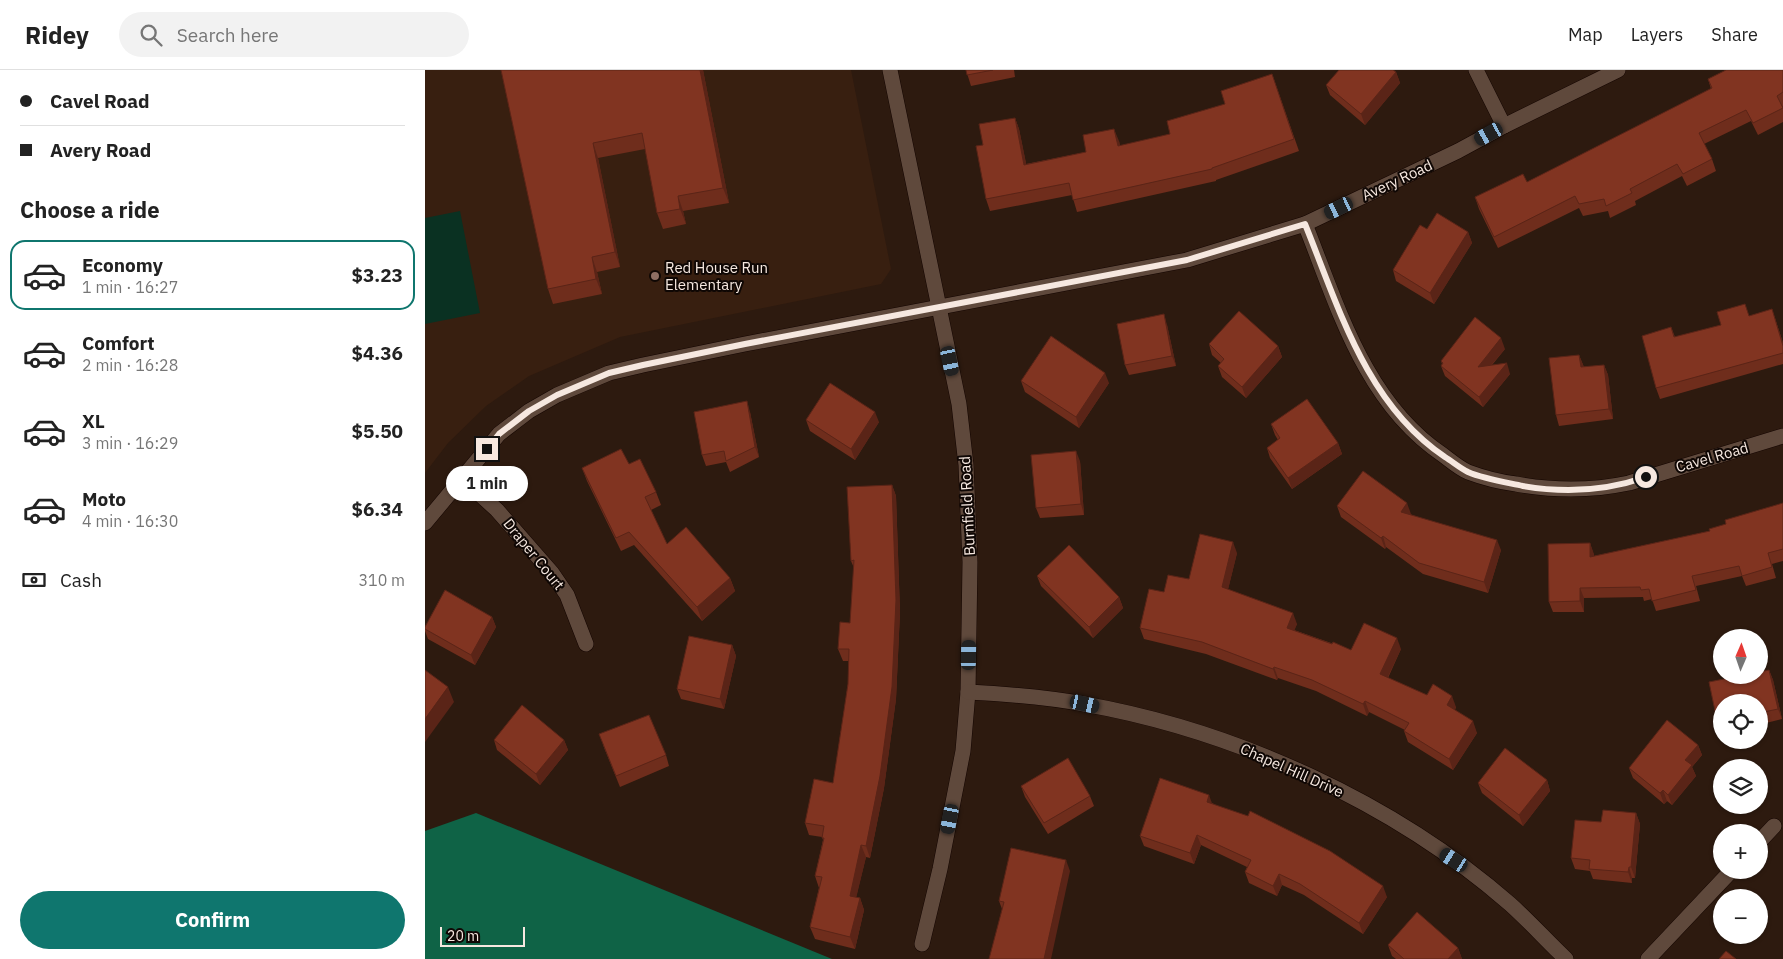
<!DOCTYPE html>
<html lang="en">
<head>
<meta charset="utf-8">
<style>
	body { margin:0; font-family:"IBM Plex Sans",sans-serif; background:#f2f2f2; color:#222; height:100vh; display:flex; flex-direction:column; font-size:19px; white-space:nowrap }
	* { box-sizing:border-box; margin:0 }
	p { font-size:16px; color:#767676 }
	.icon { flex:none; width:28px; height:28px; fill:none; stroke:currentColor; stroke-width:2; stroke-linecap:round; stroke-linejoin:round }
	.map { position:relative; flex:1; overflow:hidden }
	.drawer { display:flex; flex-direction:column; background:#fff; width:425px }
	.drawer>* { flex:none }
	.banner { display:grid; align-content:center; height:110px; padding:0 20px; background:#fff }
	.needle { width:32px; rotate:2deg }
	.controls { position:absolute; left:1288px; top:559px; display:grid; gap:10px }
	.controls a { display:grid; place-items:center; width:55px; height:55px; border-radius:50%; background:#fff; box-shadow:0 1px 4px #0004; font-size:25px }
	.scale { position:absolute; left:15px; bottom:12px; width:85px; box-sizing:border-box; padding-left:5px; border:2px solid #f6e8e0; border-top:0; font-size:14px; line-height:18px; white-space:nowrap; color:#f6e8e0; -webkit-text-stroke:4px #0f0704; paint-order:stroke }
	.end { position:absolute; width:22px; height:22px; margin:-11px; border:6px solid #f6e8e0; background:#111; box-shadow:0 0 0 2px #111 }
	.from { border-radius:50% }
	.bubble { position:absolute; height:35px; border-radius:18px; background:#fff; box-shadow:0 1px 4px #0004; font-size:16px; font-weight:800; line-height:35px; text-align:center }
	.car { position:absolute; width:15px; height:30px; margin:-15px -8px; border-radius:6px; box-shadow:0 0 4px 1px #0007; background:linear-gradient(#222 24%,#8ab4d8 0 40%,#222 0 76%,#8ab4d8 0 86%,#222 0) }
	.banner b { display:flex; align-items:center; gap:18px; height:48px; font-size:19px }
	.banner b+b { border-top:1px solid #e0e0e0 }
	.banner i { width:12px; height:12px; background:#222 }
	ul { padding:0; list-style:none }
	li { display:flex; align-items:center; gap:15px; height:70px; margin:0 10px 8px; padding:0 10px; border:2px solid transparent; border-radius:15px }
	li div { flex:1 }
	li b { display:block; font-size:19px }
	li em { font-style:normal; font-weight:800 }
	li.on { border-color:#0f766e }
	li>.icon { width:45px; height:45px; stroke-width:1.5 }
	h2 { padding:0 20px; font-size:22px; line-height:60px }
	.pay { display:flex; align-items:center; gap:12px; height:55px; padding:0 20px; font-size:19px }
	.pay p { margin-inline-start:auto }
	.primary-button { display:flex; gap:10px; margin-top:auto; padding:10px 20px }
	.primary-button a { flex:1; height:58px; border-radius:30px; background:#0f766e; color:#fff; font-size:20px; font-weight:800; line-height:58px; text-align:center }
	header { display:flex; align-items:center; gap:30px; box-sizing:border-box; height:70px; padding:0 25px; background:#fff; border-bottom:1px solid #e0e0e0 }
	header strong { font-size:24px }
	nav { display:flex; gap:28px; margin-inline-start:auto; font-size:18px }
	.search { width:350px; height:45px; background:#f2f2f2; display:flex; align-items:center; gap:12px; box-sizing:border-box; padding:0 18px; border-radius:28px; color:#767676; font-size:19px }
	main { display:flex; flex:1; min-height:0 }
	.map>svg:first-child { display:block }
	.built { fill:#381f10 }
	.green { fill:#0a3122 }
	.forest { fill:#0f6346 }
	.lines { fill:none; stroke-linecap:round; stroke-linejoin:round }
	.minor-casing { stroke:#140500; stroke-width:16 }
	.minor { stroke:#5f493c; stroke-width:15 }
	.wall { fill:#6f2d1c }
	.shaded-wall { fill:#5a2417 }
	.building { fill:#813421; stroke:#5a2417 }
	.route { stroke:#f6e8e0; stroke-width:6 }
	.education-dot { fill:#8d6e63; stroke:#0f0704; stroke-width:2 }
	.labels { text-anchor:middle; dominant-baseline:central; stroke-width:4; stroke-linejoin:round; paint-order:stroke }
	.street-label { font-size:15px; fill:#f6e8e0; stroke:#0f0704 }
	.poi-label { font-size:15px; fill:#f6e8e0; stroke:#0f0704; text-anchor:start }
</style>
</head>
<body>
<header>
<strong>Ridey</strong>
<div class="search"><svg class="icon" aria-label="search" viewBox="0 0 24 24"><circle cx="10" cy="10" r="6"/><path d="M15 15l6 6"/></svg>Search here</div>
<nav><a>Map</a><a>Layers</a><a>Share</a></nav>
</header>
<main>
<section class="drawer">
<div class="banner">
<b><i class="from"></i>Cavel Road</b>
<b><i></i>Avery Road</b>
</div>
<h2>Choose a ride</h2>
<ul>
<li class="on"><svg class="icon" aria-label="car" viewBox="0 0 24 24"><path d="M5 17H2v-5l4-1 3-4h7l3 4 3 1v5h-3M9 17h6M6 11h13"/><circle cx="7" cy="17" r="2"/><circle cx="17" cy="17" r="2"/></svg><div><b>Economy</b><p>1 min · 16:27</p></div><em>$3.23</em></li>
<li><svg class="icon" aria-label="car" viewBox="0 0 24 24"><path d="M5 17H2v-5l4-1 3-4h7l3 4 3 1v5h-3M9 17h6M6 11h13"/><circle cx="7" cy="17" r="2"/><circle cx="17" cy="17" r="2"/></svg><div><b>Comfort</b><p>2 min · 16:28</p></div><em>$4.36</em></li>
<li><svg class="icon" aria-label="car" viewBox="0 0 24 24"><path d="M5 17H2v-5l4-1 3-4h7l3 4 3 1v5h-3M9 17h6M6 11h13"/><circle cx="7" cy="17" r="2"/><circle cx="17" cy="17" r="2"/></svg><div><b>XL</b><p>3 min · 16:29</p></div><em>$5.50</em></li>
<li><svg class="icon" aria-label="car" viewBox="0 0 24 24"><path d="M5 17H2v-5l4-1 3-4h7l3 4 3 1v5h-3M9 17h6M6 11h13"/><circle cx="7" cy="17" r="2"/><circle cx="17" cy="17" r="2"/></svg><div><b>Moto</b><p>4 min · 16:30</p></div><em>$6.34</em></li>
</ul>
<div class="pay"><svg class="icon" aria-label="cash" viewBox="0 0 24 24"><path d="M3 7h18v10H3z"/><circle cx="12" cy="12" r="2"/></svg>Cash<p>310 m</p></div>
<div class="primary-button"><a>Confirm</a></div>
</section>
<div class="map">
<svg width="1358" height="889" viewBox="0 0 1358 889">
	<rect width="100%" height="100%" fill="#2d1a0f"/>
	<path class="built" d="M0 0H426L466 199 456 214 195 267 104 306 61 336 23 373 0 403Z"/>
	<path class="green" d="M35 141 55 243 0 254V148Z"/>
	<path class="forest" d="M51 743 407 889H0V761Z"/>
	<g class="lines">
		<g class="minor-casing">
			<g id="minor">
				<path d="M465 0 534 334 541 395 545 492 543 622 538 681 515 799 497 874"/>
				<path d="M1051 0 1079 56"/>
				<path d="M880 154C913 237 940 333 1018 385 1026 391 1034 398 1043 402 1059 408 1075 412 1091 414 1130 421 1166 421 1204 413L1358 366"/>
				<path d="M37 408 72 440 127 503 142 525 161 574"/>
				<path d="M0 453 74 364 104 341 132 325 184 303 218 295 320 274 762 190 880 154 1033 81 1079 56 1193 0"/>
				<path d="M543 622C582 624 621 627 659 634 811 661 968 732 1085 834 1104 851 1122 871 1141 889"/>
				<path d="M1334 772 1349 756"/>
				<path d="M1223 889 1307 800"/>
			</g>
		</g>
		<use href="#minor" class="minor"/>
	</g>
	<g class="wall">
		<path d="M76 0H278L304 133 258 141 261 154 238 159 232 143 220 79 173 88 195 197 172 202 177 224 128 234 123 219Z"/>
		<path d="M541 0H589L590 7 546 16Z"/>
		<path d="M1358 0V36L1357 37 1358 38V52L1333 65 1326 51 1279 74 1287 89 1291 101 1262 116 1257 106 1210 131 1211 135 1185 148 1183 141 1158 146 1154 138 1073 178 1054 139 1050 127 1102 112 1286 19 1283 9Z"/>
		<path d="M971 2 975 13 940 55 905 25 901 15Z"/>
		<path d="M847 4 874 81 791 110V111L652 142 647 125 565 141 561 129 558 75 590 48 594 59 601 94 661 82 694 71 695 76 745 64 800 34Z"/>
		<path d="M1002 159 1043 162 1047 173 1009 234 971 211 968 200Z"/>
		<path d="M1347 239 1358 273V294L1235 329 1231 318 1246 257 1250 267 1296 255Z"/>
		<path d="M742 255 751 296 704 305 700 295Z"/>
		<path d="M784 274 853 276 857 287 821 328 797 307 793 296 796 293 787 285Z"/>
		<path d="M1080 279 1067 295 1085 304 1058 337 1020 306 1016 296 1017 294 1016 291Z"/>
		<path d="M1154 285 1159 297 1179 295 1183 305 1188 349 1134 356 1131 345Z"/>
		<path d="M596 311 684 313 654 358 600 322Z"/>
		<path d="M325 342 334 387 305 402 301 392 281 396 277 385Z"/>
		<path d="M381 350 454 352 430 390 385 361Z"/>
		<path d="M846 354 913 373 917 384 867 419 845 388 842 378 853 370 850 365Z"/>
		<path d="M655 391 659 445 615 448 611 438Z"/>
		<path d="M204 394 231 422 236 435 226 440 242 474 305 508 310 521 277 551 209 475 196 481 162 411 157 398Z"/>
		<path d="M467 415 471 426 475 542 471 629 459 718 445 788 441 787 431 827 435 828 439 840 430 879 390 869 385 857 394 818 390 806 398 770 397 767 384 765 380 753 408 713 423 614 424 591H418L413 579 425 553 429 498 426 491Z"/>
		<path d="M1358 433V491L1347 494 1351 508 1321 516 1317 506 1271 516 1275 531 1231 541 1227 529 1219 531 1218 527 1159 528V542H1128L1124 532 1165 473 1169 486 1285 461Z"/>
		<path d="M912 436 986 444H985L1076 480 1063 523 998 504 961 477 960 479 916 447Z"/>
		<path d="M812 483 803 519 872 554 869 560 926 580 976 579 963 608 1002 625 1031 637 1030 640 1052 663 1028 700 983 672 979 661 980 660 944 642 942 646 891 621 853 608 852 610 781 584 719 569 715 558 739 522Z"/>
		<path d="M612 506 694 527 698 538 668 568 616 516Z"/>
		<path d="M67 547 71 557 50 595 3 569 0 561V557Z"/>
		<path d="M307 575 311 586 299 639 256 629 252 619Z"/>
		<path d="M1344 600 1348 610 1357 649 1337 654 1339 661 1334 662V632H1296V665L1294 660 1284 612 1319 605H1334V602Z"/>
		<path d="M69 670H139L143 680 115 715 72 680Z"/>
		<path d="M178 675 241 685 244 696 195 717Z"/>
		<path d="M1273 675 1277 685 1267 697 1271 706 1247 735 1242 731 1239 734 1208 708 1204 698Z"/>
		<path d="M1122 710 1125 721 1098 756 1057 723 1053 713Z"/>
		<path d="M596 716 665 726 669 736 623 764 600 727Z"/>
		<path d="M787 733 962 827 938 864 879 825 857 815 852 826 824 813 820 802 822 797 776 775 769 794 719 776 715 766Z"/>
		<path d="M1211 743 1215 754 1210 808H1207V813L1168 809 1165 801 1150 799 1146 788 1176 752Z"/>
		<path d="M645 801 577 839 574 831Z"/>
		<path d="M963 875 1033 878 1037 889H971L967 886Z"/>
	</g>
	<g class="shaded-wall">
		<path d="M275 0H278L304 133 298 118Z"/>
		<path d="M971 2 975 13 940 55 936 44Z"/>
		<path d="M590 48 594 59 604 107 599 95Z"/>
		<path d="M689 59 694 71 697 88 693 76Z"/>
		<path d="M168 73 173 88 195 197 190 182Z"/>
		<path d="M253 126 258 141 261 154 255 139Z"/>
		<path d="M1043 162 1047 173 1009 234 1005 223Z"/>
		<path d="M167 187 172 202 177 224 171 209Z"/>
		<path d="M1347 239 1358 273V276Z"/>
		<path d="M739 244 742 255 751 296 747 286Z"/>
		<path d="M1076 268 1080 279 1056 307 1053 297Z"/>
		<path d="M853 276 857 287 821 328 817 317Z"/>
		<path d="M1154 285 1158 295 1160 308 1156 297Z"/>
		<path d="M1082 293 1085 304 1058 337 1054 327Z"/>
		<path d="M1179 295 1183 305 1188 349 1184 339Z"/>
		<path d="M680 303 684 313 654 358 651 347Z"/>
		<path d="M322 331 325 342 334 387 330 377Z"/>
		<path d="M450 342 454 352 430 390 426 379Z"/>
		<path d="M913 373 917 384 867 419 863 408Z"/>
		<path d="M651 381 655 391 659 445 656 434Z"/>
		<path d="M467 415 471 426 475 542 471 629 459 718 445 788 441 776Z"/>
		<path d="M982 433 986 444 979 452 976 442Z"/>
		<path d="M958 466 961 477 960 479 956 468Z"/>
		<path d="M1072 470 1076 480 1063 523 1059 512Z"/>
		<path d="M808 472 812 483 801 528 797 517Z"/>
		<path d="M1165 473 1169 484V497L1165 487Z"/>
		<path d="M305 508 310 521 277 551 272 537Z"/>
		<path d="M1155 518 1159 528V542L1155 531Z"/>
		<path d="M694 527 698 538 668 568 664 557Z"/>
		<path d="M868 543 872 554 866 569 862 558Z"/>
		<path d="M67 547 71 557 50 595 46 585Z"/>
		<path d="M972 568 976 579 959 615 955 604Z"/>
		<path d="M307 575 311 586 299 639 295 629Z"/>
		<path d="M849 597 853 608 852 610 848 599Z"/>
		<path d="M1344 600 1348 610 1357 649 1353 639Z"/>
		<path d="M23 617 29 632 0 672V649Z"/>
		<path d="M1027 626 1031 637 1026 646 1022 635Z"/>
		<path d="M940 631 944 642 942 646 938 634Z"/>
		<path d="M1334 643 1337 654 1339 661 1335 650Z"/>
		<path d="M1048 651 1052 663 1028 700 1024 689Z"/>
		<path d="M139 670 143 680 115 715 111 704Z"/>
		<path d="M1273 675 1277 685 1267 697 1271 706 1247 735 1243 725 1260 690Z"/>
		<path d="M1122 710 1125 721 1098 756 1094 745Z"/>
		<path d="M1238 720 1242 731 1239 734 1235 723Z"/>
		<path d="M784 725 788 736 782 732Z"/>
		<path d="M1211 743 1215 754 1210 808 1206 797Z"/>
		<path d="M772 765 776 775 769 794 765 783Z"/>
		<path d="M436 775 441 787 429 837 425 826Z"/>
		<path d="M641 790 645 801 626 889H619Z"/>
		<path d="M1204 797 1207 808V813L1203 802Z"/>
		<path d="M854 804 857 815 852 826 848 816Z"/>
		<path d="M958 816 962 827 938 864 934 853Z"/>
		<path d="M435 828 439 840 430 879 425 867Z"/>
		<path d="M1033 878 1037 889H1023Z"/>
	</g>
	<g class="building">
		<path d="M76 0H275L298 118 253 126 255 139 232 143 217 63 168 73 190 182 167 187 171 209 123 219Z"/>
		<path d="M541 0H568L542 5Z"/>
		<path d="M914 0H968L971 2 936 44 901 15Z"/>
		<path d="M1301 0H1358V22L1352 26 1358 38 1328 53 1321 40 1274 63 1287 89 1258 104 1252 94 1205 119 1207 123 1181 136 1179 129 1154 134 1150 126 1069 167 1050 127 1098 104 1102 112 1287 18 1283 9Z"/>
		<path d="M847 4 869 69 787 98V99L648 130 644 113 561 129 551 76 558 75 554 54 590 48 599 95 661 82 658 65 689 59 693 76 745 64 742 51 800 34 796 21Z"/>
		<path d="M1012 143 1043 162 1005 223 968 200 995 155 1002 159Z"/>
		<path d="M1320 234 1324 246 1347 239 1358 276V283L1231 318 1217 266 1246 257 1249 267 1296 255 1292 242Z"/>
		<path d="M814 241 853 276 817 317 793 296 799 289 784 274Z"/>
		<path d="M739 244 747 286 700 295 692 254Z"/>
		<path d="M1050 247 1076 268 1053 297 1082 293 1054 327 1016 296 1018 293 1016 291Z"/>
		<path d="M626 266 680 303 651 347 596 311Z"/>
		<path d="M1154 285 1156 297 1179 295 1184 339 1131 345 1124 288Z"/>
		<path d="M405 313 450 342 426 379 381 350Z"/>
		<path d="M882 329 913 373 863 408 842 378 855 368 846 354Z"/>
		<path d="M322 331 330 377 301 391 299 381 277 385 269 342Z"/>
		<path d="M196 379 204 394 215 389 231 422 220 427 242 474 261 457 305 508 272 537 204 462 191 468 157 398Z"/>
		<path d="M651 381 656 434 611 438 606 385Z"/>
		<path d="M938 401 982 433 976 442 1072 470 1059 512 994 493 958 466 956 468 912 436Z"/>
		<path d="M467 415 471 530 467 617 455 706 441 776 436 775 425 826 435 828 425 867 385 857 397 807 390 806 399 768H397L399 756 380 753 389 709 408 713 423 614 424 579H413L415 552 425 553 429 490 426 491 422 417Z"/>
		<path d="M1358 433V479L1343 483 1347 497 1317 506 1314 496 1267 506 1271 520 1227 531 1224 519 1216 520 1215 517 1155 518V531L1124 532 1123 474 1165 473V487L1285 461 1284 459 1301 454 1300 450Z"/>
		<path d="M775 464 808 472 797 517 868 543 862 558 907 574 908 572 926 580 939 553 972 568 955 604 1002 625 1008 614 1027 626 1022 635 1048 651 1024 689 979 661 984 653 940 631 938 634 887 610 849 597 848 599 777 572 715 558 724 519 739 522 743 505 764 509Z"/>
		<path d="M644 475 694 527 664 557 612 506Z"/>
		<path d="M20 520 67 547 46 585 0 559V557Z"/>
		<path d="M264 566 307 575 295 629 252 619Z"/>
		<path d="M0 600 23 617 0 649Z"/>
		<path d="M1344 600 1353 639 1334 643V632H1296V660H1294L1284 612 1319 605H1334V602Z"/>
		<path d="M97 635 139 670 111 704 69 670Z"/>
		<path d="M224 645 241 685 191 706 174 664Z"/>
		<path d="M1242 650 1273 675 1260 690 1267 695 1243 725 1238 720 1235 723 1204 698Z"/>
		<path d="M1080 678 1122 710 1094 745 1053 713Z"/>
		<path d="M643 688 665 726 619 753 596 716Z"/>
		<path d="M735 708 784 725 782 732 823 746 825 741 905 781 958 816 934 853 875 814 854 804 848 816 820 802 826 790 772 765 765 783 715 766Z"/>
		<path d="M1178 740 1211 743 1206 797H1204L1203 802 1164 799 1165 790 1146 788 1150 750 1176 752Z"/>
		<path d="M586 778 641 790 619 889H564L579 832 574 831Z"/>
		<path d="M992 842 1033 878 1023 889H979L963 875Z"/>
		<path d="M1301 881 1311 889H1294Z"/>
	</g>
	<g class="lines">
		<path class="route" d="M62 379 74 364 104 341 132 325 184 303 218 295 320 274 762 190 880 154C914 238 941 334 1020 387 1028 392 1035 398 1043 402 1059 409 1079 412 1098 416 1139 423 1181 421 1221 407"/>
	</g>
	<circle class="education-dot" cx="230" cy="206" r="5"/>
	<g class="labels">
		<g class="street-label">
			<text transform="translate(972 110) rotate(-25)">Avery Road</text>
			<text transform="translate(1287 387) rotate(-16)">Cavel Road</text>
			<text transform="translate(542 436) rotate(-93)">Burnfield Road</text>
			<text transform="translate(109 484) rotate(51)">Draper Court</text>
			<text transform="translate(867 700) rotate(24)">Chapel Hill Drive</text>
		</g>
		<g class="poi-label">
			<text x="240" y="197">Red House Run<tspan x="240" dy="17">Elementary</tspan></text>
		</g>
	</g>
</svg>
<div class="controls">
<a><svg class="needle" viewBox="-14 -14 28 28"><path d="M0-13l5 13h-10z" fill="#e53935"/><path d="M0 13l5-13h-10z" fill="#767676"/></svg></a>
<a><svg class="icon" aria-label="locate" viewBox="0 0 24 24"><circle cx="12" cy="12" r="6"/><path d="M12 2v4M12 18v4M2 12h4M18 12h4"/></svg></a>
<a><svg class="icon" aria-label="layers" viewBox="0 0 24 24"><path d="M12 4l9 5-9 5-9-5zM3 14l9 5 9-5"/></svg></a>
<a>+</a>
<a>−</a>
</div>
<div class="scale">20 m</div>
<i class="end from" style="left:1221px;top:407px"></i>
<i class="end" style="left:62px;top:379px"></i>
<div class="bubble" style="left:21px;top:396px;width:82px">1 min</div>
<i class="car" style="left:1064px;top:64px;rotate:241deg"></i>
<i class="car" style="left:914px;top:138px;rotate:244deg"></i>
<i class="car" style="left:525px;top:291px;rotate:168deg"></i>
<i class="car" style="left:544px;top:585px;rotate:1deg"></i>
<i class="car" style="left:660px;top:634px;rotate:103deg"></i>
<i class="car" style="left:525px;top:749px;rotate:191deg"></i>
<i class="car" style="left:1029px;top:790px;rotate:303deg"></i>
</div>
</main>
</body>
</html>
